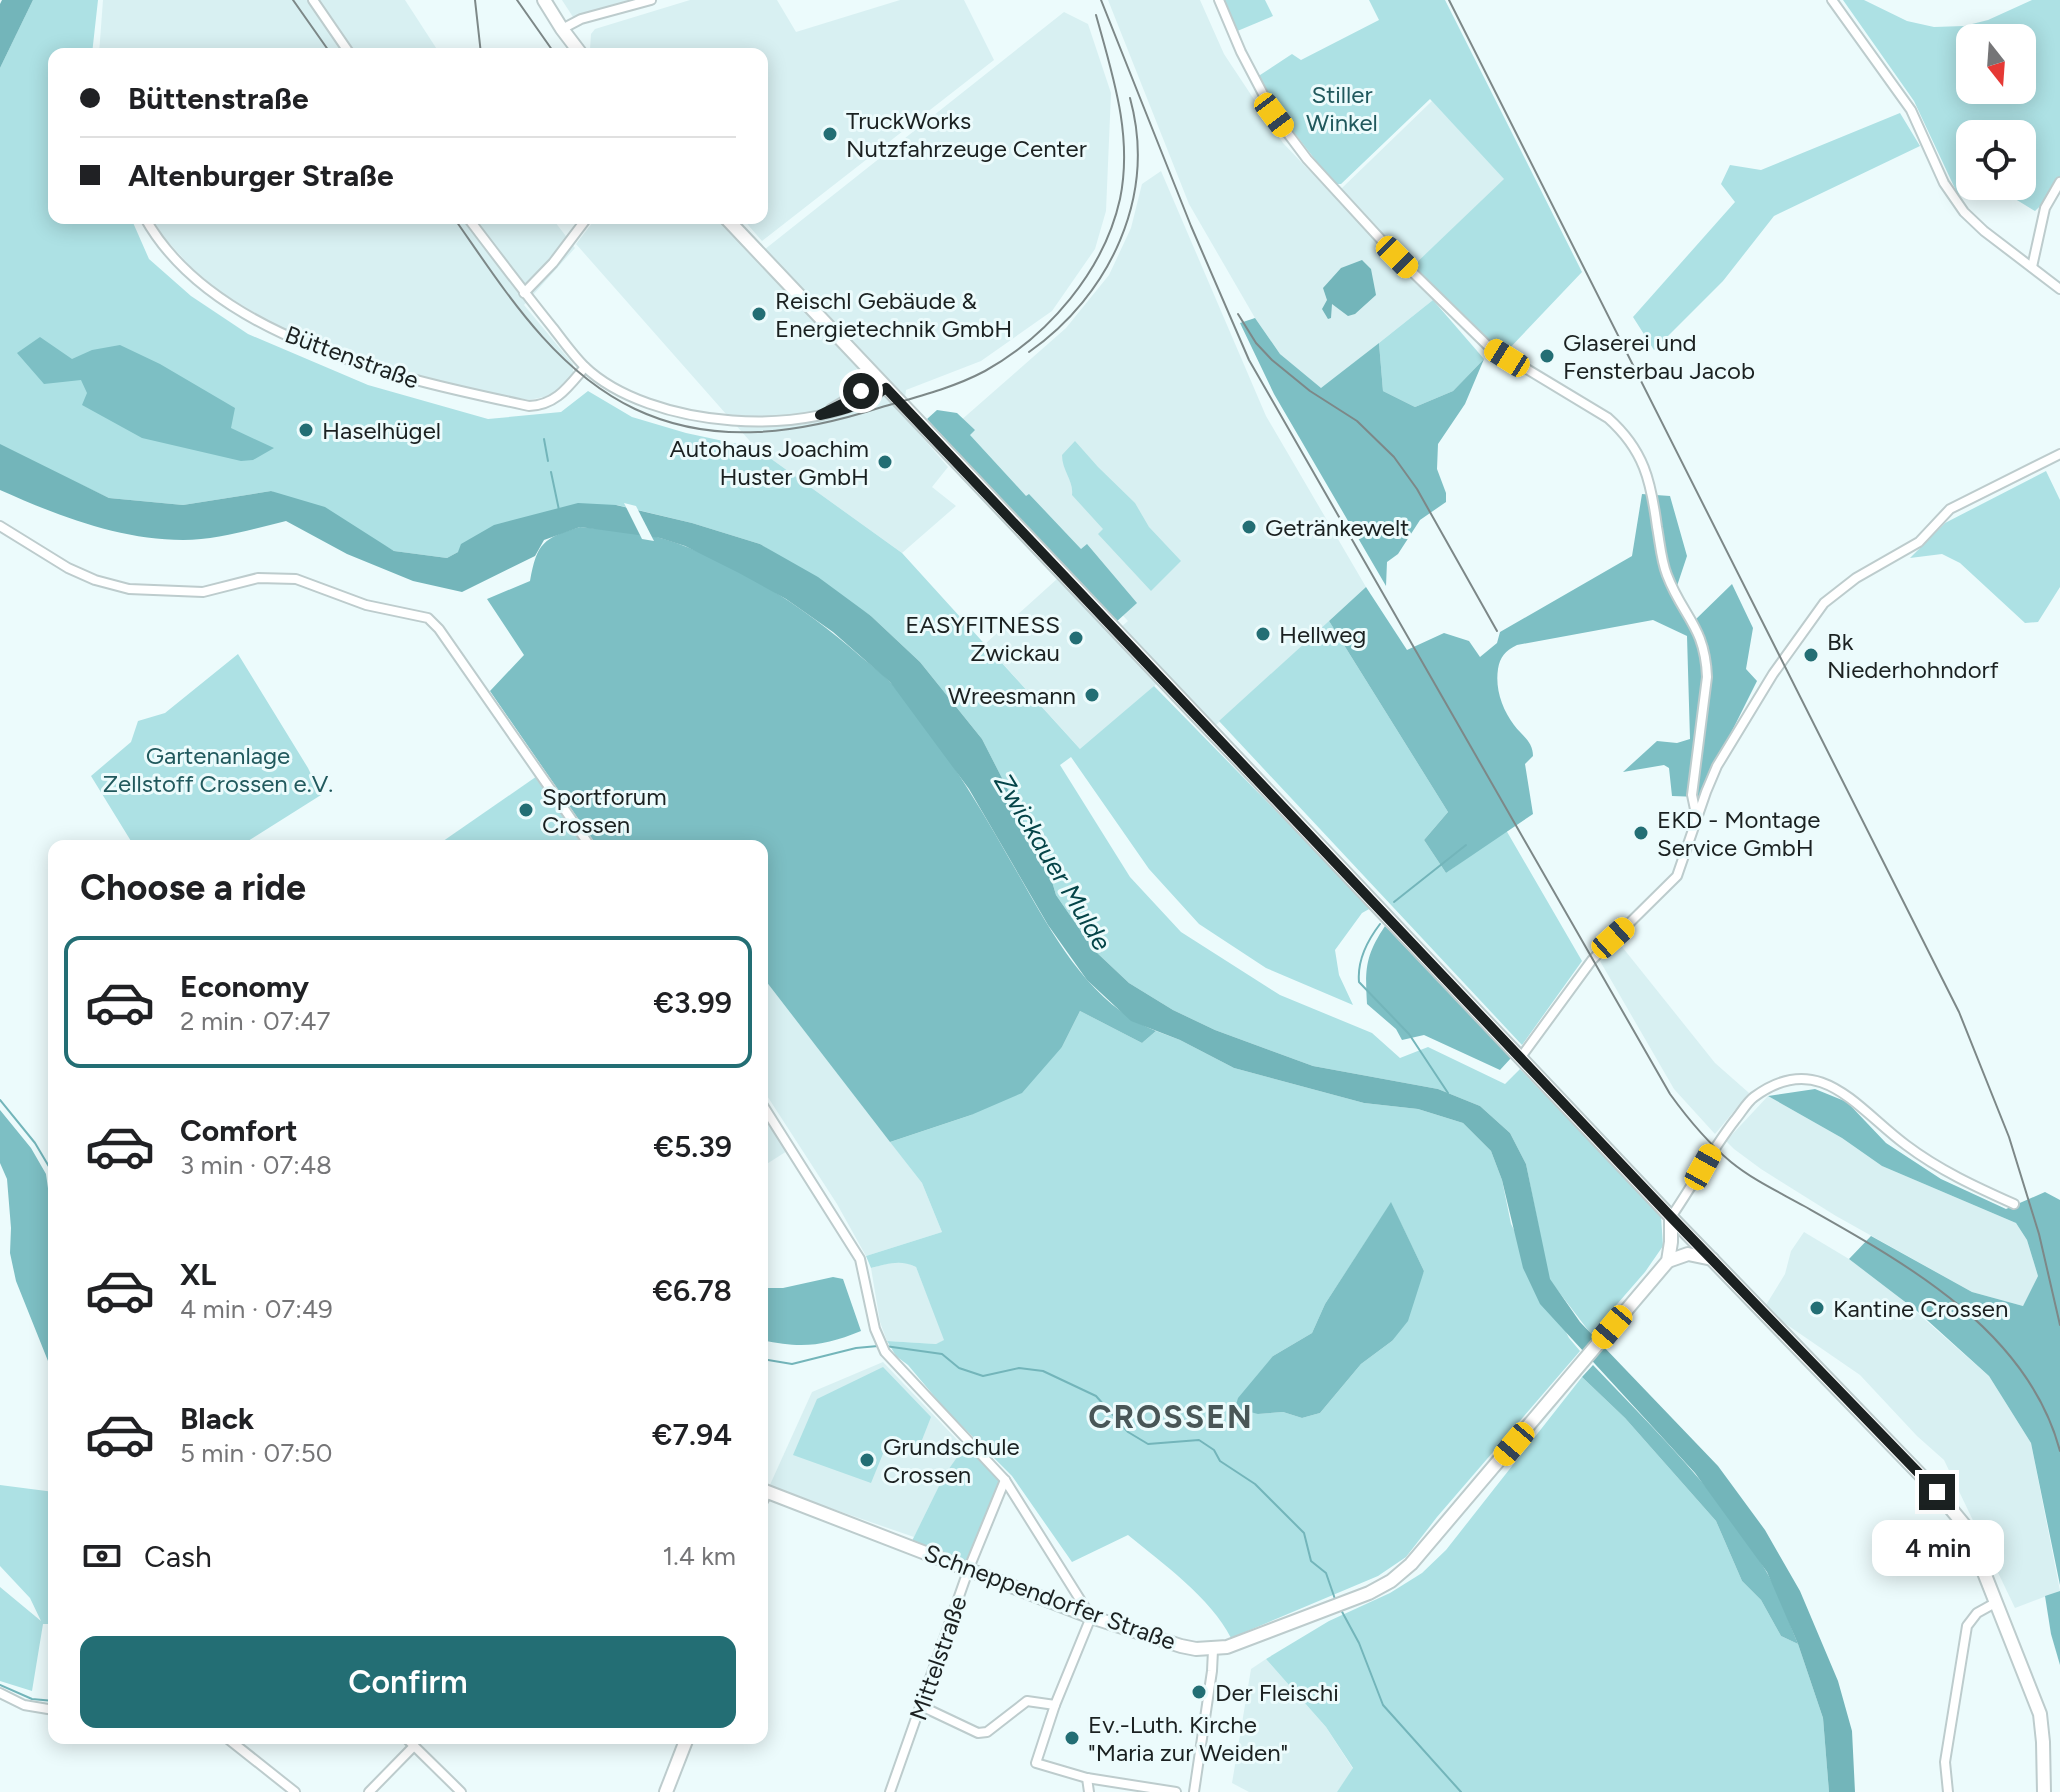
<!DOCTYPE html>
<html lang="en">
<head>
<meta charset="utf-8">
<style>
	body { margin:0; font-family:Figtree,sans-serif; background:#f2f2f2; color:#202124; height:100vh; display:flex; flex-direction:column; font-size:30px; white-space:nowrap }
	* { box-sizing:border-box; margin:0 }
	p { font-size:26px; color:#757577 }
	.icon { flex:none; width:44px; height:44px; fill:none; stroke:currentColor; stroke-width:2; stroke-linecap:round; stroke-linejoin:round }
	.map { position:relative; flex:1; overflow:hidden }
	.sheet { position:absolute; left:48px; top:840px; width:720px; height:904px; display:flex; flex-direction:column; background:#fff; border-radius:16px; box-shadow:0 4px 20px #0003 }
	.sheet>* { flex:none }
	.guide { position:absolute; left:48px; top:48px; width:720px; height:176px; border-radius:16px; box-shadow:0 4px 20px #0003; display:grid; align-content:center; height:176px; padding:0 32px; background:#fff }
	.needle { width:52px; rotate:163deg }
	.controls { position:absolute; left:1956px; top:24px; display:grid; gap:16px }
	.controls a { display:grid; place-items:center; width:80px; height:80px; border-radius:16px; background:#fff; box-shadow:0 4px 20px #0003; font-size:40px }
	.end { position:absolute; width:36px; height:36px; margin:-18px; border:10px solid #1b2121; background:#fff; box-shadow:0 0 0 4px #fff }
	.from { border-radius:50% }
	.bubble { position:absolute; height:56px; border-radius:16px; background:#fff; box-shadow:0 4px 20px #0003; font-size:26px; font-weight:600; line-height:56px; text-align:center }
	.car { position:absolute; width:24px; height:48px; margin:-24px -12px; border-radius:10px; box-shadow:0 0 6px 2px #0007; background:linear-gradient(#f5c518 24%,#345 0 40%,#f5c518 0 76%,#345 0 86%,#f5c518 0) }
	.guide b { display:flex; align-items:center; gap:28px; height:76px; font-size:30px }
	.guide b+b { border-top:2px solid #e0e0e0 }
	.guide i { width:20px; height:20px; background:#202124 }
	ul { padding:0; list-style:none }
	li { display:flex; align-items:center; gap:24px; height:132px; margin:0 16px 12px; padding:0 16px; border:4px solid transparent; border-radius:16px }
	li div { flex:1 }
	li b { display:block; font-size:30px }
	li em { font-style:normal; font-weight:600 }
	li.on { border-color:#236e74 }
	li>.icon { width:72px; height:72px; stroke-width:1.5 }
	h2 { padding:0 32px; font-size:36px; line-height:96px }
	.pay { display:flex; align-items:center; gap:20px; height:88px; padding:0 32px; font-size:30px }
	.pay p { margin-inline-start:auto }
	.button { display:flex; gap:16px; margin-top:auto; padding:16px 32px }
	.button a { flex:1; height:92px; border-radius:16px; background:#236e74; color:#fff; font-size:32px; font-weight:600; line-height:92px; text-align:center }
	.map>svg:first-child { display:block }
	.built { fill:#d8f0f2 }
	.green { fill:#ade1e4; fill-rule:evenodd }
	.forest { fill:#7dbfc4 }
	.water { fill:#73b5ba }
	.pier { fill:#ecfbfc }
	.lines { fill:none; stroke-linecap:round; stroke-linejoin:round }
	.stream { stroke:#73b5ba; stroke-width:2 }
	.street-casing { stroke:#bdcccd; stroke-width:12 }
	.secondary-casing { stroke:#bdcccd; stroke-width:16 }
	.street { stroke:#fff; stroke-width:8 }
	.secondary { stroke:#fff; stroke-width:12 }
	.tram { stroke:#7d8888; stroke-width:2 }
	.rail { stroke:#7d8888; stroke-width:2 }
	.route { stroke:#1b2121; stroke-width:10 }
	.poi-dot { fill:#236e74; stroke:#ecfbfc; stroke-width:3 }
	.labels { text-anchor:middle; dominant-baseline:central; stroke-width:6; stroke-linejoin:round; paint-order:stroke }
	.park-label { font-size:24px; fill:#21595d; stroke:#ecfbfc }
	.poi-label { font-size:24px; fill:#1b2121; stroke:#ecfbfc; text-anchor:start }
	.street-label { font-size:24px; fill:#1b2121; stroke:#ecfbfc }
	.water-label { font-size:26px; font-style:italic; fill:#044448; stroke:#ecfbfc }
	.district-label { font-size:32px; font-weight:bold; letter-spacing:2px; fill:#495657; stroke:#ecfbfc }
</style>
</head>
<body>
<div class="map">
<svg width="2060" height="1792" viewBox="0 0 2060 1792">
	<rect width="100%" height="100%" fill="#ecfbfc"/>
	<g class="built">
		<path d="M103 0H405L440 54H99Z"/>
		<path d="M562 0H631L573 17Z"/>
		<path d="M690 0H777L796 32 900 0H964L994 60 762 241 742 218H762V54H594L590 50 591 34 595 29Z"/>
		<path d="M1108 0H1200L1224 54 1283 143 1433 300 1321 389 1280 354 1255 318 1189 204Z"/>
		<path d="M1064 12 1088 24 1111 93 1106 211 1095 249 1052 311 981 361 906 390 903 415 948 467 932 487 956 506 902 553 756 448 576 244 596 218H718L755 257Z"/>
		<path d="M1432 101 1505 179 1413 266 1341 189Z"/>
		<path d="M1161 171 1266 416 1366 587 1215 726 1168 674 1081 750 985 644 1067 570 1121 627 1128 621 951 429 1066 328 1109 275 1131 228 1142 184Z"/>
		<path d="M152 218H552L575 248 524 305 573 364V373L553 395 529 400 420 381 314 343 273 324 219 291 190 266 162 235Z"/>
		<path d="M1619 943 1715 1063 1749 1093 1715 1134 1674 1089 1600 961Z"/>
		<path d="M762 976 922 1183 942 1232 866 1256 837 1204 762 1088Z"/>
		<path d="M1768 1096 1842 1138 1882 1166 2016 1223 2027 1240 2038 1276 2023 1306 1972 1292 1836 1216 1761 1169 1734 1149 1726 1141Z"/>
		<path d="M764 1115 787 1151 762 1167V1116Z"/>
		<path d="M1804 1232 1849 1259 1890 1289 1989 1376 2031 1443 2060 1591 2015 1608 1944 1460 1917 1436 1860 1375 1783 1322 1766 1305 1785 1274 1791 1251Z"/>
		<path d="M893 1262 907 1263 916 1267 945 1340 936 1344 887 1341 880 1322 871 1268Z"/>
		<path d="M883 1362 963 1446 914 1537 769 1487 812 1392Z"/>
		<path d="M1266 1659 1326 1727 1353 1769 1337 1792H1249L1232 1783 1251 1669Z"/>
	</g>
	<g class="green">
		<path d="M33 0H98L92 54H54V218H131L149 259 191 296 248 334 368 385 488 419 561 412 588 391 632 417 686 433 756 448 902 553 1080 749 1154 686 1371 908 1362 913 1335 950 1339 975 1353 1005 1266 968 1199 924 1149 869 1071 757 1060 765 1130 877 1181 932 1280 995 1372 1033 1400 1058 1428 1047 1505 1084 1520 1069 1661 1216 1663 1246 1645 1272 1591 1334 1549 1279 1526 1164 1510 1133 1480 1106 1438 1089 1313 1066 1215 1030 1173 1010 1129 983 1094 950 1056 895 1048 868 982 739 920 662 871 616 760 544 692 523 617 505 458 552 447 558 394 551 359 531 271 491 183 505 109 498 0 446V68Z"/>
		<path d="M1221 0H1265L1273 16 1235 32Z"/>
		<path d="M1369 0H1445L1582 272 1506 352 1489 340 1413 266 1504 179 1430 99 1341 184H1334L1279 113 1257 77 1292 54 1301 60 1379 20Z"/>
		<path d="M1843 0H1864L1907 21 1934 27 1964 26 1988 20 2032 0H2060V187L2035 211 1994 186H2022V134H1970V186H1975L1958 195 1914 101ZM1970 38H2022V90H1970Z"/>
		<path d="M1900 113 1920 146 1774 216 1723 281 1654 350 1633 317 1735 202 1721 184 1730 165 1761 170Z"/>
		<path d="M1433 300 1484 359 1453 391 1415 407 1383 391 1379 343Z"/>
		<path d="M1075 441 1098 467 1135 503 1149 527 1181 561 1151 591 1098 534 1103 529 1072 495C1074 481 1062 471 1062 455Z"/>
		<path d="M2046 471 2060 500V587L2038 622 2025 623 1960 563 1942 554 1910 558 1945 523Z"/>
		<path d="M1329 621 1448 812 1424 840 1446 873 1506 830 1582 961 1522 1045 1219 721Z"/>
		<path d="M238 654 308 768 321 795 240 846H134L91 776 131 742 138 721 165 713Z"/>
		<path d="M540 774 588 846H436Z"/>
		<path d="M1080 1011 1142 1043 1156 1031 1180 1040 1234 1068 1364 1103 1418 1109 1463 1123 1491 1151 1502 1180 1511 1224 1569 1338 1580 1351 1437 1517 1406 1557 1378 1576 1231 1638C1211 1598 1162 1563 1128 1535L1072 1562 1012 1476 945 1409 908 1365 896 1356 887 1341 936 1344 944 1340 916 1267C900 1259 887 1264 871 1268L866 1256 942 1232 922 1183 890 1142 971 1115 1062 1047ZM1391 1203 1424 1271 1392 1341 1361 1364 1320 1413 1302 1418 1283 1412 1258 1414 1273 1356 1312 1333 1325 1304Z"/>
		<path d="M883 1367 931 1417 920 1445 889 1439 871 1483 793 1455 817 1399Z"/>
		<path d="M1582 1377 1625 1418 1716 1521 1742 1581 1761 1600 1781 1636 1798 1644 1823 1718 1829 1792H1337L1353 1768 1326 1727 1266 1659 1329 1621 1390 1593 1422 1573 1446 1550Z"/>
		<path d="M969 1440 1005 1480 969 1568 910 1545 944 1476Z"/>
		<path d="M0 1485 54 1492V1624H43L32 1691 0 1681V1587L41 1621 30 1598 0 1566Z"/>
	</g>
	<g class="forest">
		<path d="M1255 318 1280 354 1321 388 1379 343 1383 391 1415 407 1453 391 1484 359 1465 404 1438 444 1437 469 1446 493V502L1420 520 1398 554 1387 562 1386 586 1274 394 1240 323Z"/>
		<path d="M40 337 72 359 92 350 120 345 160 364 235 408 231 428 274 448 253 460 241 461 142 438 82 405 87 393 81 380 44 384 17 353Z"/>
		<path d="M937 410 957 413 975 430 970 435 1026 496 1029 494 1081 549 1087 544 1137 603 1115 623 927 419Z"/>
		<path d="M1642 494 1670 496 1687 556 1675 592 1694 621 1732 584 1753 628 1746 669 1757 681 1699 797 1672 796 1669 768 1664 765 1623 772 1657 741 1677 743 1690 739 1687 636 1653 620 1517 645C1505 651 1500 657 1498 669 1495 689 1502 709 1514 725 1522 736 1533 741 1533 756L1525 764 1533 814 1446 873 1424 840 1448 812 1329 621 1366 587 1407 650 1444 633 1469 641 1480 657 1497 643 1500 632 1632 556Z"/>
		<path d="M580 527C608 530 637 531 664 539 732 560 808 609 860 656 871 665 883 674 892 684 938 738 975 798 1010 860 1047 923 1084 1002 1156 1031L1142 1043 1080 1011 1062 1047 1022 1093 971 1115 890 1142 762 976V846H597L490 691 524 655 487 599 530 581C537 543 543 538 580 527Z"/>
		<path d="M1385 926 1511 1058 1500 1070 1424 1035 1402 1040 1396 1029 1367 1004C1365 969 1365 956 1385 926Z"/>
		<path d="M1815 1089 1847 1102 1886 1143 1941 1179 2006 1209 2045 1192 2060 1200V1585L2031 1443 1989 1376 1917 1311 1849 1259 1871 1236 1972 1292 2023 1306 2038 1276 2027 1240 2016 1223 1882 1166 1842 1138 1768 1096Z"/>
		<path d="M0 1110 31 1148 46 1174 54 1231V1376L16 1281 10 1253 11 1228 7 1179 0 1163Z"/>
		<path d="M1391 1202 1424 1271 1408 1321 1392 1341 1361 1364 1320 1413 1302 1418 1283 1412 1258 1414 1235 1408 1238 1398 1273 1356 1312 1333 1325 1304Z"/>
		<path d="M833 1277 843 1279 861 1331C824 1346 802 1349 762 1340V1288H783Z"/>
		<path d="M1593 1365C1655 1430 1720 1493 1766 1571 1779 1593 1788 1620 1798 1644L1781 1636 1761 1600 1742 1581 1716 1521 1625 1418 1582 1377Z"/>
		<path d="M2060 1591V1665L2051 1634 2045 1596Z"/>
	</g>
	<g class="water">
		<path d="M2 0H33L0 68V4Z"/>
		<path d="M1362 260 1371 269 1376 295 1355 314 1348 316 1332 304 1331 318 1328 319 1322 309 1327 300 1323 288 1341 268Z"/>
		<path d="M0 444 109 498 183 505 271 491 325 507 394 551 447 558 458 552 461 544 494 525 578 503 616 505 692 523 760 544 818 577 871 616 920 662 982 739 1048 868 1056 895 1094 950 1129 983 1173 1010 1215 1030 1313 1066 1438 1089 1480 1106 1510 1133 1526 1164 1550 1279 1580 1322 1718 1466 1765 1530 1800 1591 1838 1681 1852 1731 1855 1792H1829L1823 1718 1798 1644 1767 1572 1695 1473 1540 1304 1523 1268 1502 1180 1491 1151 1463 1123 1418 1109 1364 1103 1234 1068 1180 1040 1131 1021 1087 980 1048 925 969 789 890 682 833 632 786 599 739 573 685 546 660 538 580 527 544 540 535 556 462 592 413 581 347 554 286 521C253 529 217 540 183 540 120 540 56 515 0 490Z"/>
	</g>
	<path class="pier" d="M624 503 636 506 654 541 642 539Z"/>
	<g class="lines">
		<g class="stream">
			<path d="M544 439 548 461"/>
			<path d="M551 472 559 510"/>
			<path d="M1394 902 1466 845"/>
			<path d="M1380 924C1367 941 1357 960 1359 982L1409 1034 1448 1093"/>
			<path d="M0 1100 35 1143 54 1175"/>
			<path d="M885 1346 942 1354 959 1368 983 1376 1019 1368 1043 1371 1096 1396 1128 1432 1148 1444 1199 1440 1214 1450 1220 1461 1255 1484 1304 1533 1311 1561 1326 1573 1335 1599"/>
			<path d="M762 1359 792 1364 856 1348 878 1346"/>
			<path d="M1340 1608 1359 1643 1383 1705 1461 1792"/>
			<path d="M0 1685 32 1699 54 1701"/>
		</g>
		<g class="street-casing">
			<g id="street">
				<path d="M313 0 350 54"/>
				<path d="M1219 0 1241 52 1274 115 1307 159 1397 257 1487 345 1608 418C1644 450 1651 481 1657 527 1660 543 1661 560 1667 575 1683 617 1705 626 1707 677L1692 795 1697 819"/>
				<path d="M1832 0 1911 110 1944 183 1964 212 1984 231 2060 289"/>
				<path d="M562 29 581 19 651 0"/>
				<path d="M145 218C213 340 403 379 529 406 556 405 568 387 585 367"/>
				<path d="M468 218C496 255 524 292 553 328 563 341 573 355 584 366 649 429 814 441 886 388"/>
				<path d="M2032 267 2045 208 2060 182"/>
				<path d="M524 293 553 263 587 218"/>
				<path d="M831 409 861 391 873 374"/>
				<path d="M0 526 68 568 95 580 129 589 203 592 258 578 296 579 366 605 428 618 439 629 590 846"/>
				<path d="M1521 1057 1592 960 1677 876 1706 792 1717 766 1773 674 1824 603 1856 578 1919 542 1950 509 2060 454"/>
				<path d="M762 1104 860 1259 875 1329 885 1352 1005 1480 1091 1617 1055 1705 1036 1763 1087 1778 1176 1792"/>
				<path d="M1671 1217C1693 1185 1711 1151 1735 1120 1741 1113 1747 1102 1754 1097 1820 1048 1858 1110 1906 1145 1939 1170 1976 1187 2014 1204"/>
				<path d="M0 1693 24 1705 54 1710"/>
				<path d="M921 1706 978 1733 987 1732 1027 1701 1055 1705"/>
				<path d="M227 1738 295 1792"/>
				<path d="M406 1738 461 1792"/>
				<path d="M1087 1778 1089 1792"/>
				<path d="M369 1792 414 1746"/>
				<path d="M890 1792 969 1568 1005 1480"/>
				<path d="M1194 1792 1212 1671 1213 1650"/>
				<path d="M1948 1792 1945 1762 1967 1626 1977 1613 1995 1603"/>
			</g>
		</g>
		<g class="secondary-casing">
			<g id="secondary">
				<path d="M544 0 562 29 581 54"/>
				<path d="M726 218 1671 1217 1937 1492 1966 1527 2040 1714 2043 1742 2044 1792"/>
				<path d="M1668 1261 1688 1254 1712 1259"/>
				<path d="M762 1499 765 1491 1091 1617 1181 1646 1196 1649 1227 1647 1369 1593 1391 1581 1411 1564 1668 1261 1671 1242V1217"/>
				<path d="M666 1792 687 1738"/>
			</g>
		</g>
		<use href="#street" class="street"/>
		<use href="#secondary" class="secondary"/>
		<g class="tram">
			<path d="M475 0 481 54"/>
			<path d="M517 0 555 54"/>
		</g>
		<g class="rail">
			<path d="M293 0 331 54"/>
			<path d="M1101 0 1191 226 1249 360 1670 1094C1688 1119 1707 1142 1731 1162 1753 1180 1779 1192 1804 1206 1905 1263 2028 1330 2060 1451"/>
			<path d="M1449 0 1959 1012 2009 1137 2039 1234 2060 1325"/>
			<path d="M454 218C504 289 553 370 635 409 715 447 801 433 882 407 917 397 953 388 985 371 1048 336 1104 271 1120 199 1133 136 1113 76 1096 15"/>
			<path d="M1238 314 1256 343 1272 360 1310 391 1357 421 1394 457 1417 489 1497 631"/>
			<path d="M1029 352C1110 295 1157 196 1130 98"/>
		</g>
	</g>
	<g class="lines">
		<path class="route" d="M861 391 846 402 820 415C846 410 864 404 886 388L1671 1217 1937 1492"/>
	</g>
	<g class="poi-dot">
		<circle cx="830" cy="134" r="8"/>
		<circle cx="759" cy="314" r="8"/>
		<circle cx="1547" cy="356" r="8"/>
		<circle cx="306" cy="430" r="8"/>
		<circle cx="885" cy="462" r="8"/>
		<circle cx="1249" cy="527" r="8"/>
		<circle cx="1263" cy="634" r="8"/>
		<circle cx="1076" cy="638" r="8"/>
		<circle cx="1811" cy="655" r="8"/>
		<circle cx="1092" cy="695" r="8"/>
		<circle cx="526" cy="810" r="8"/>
		<circle cx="1641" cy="833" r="8"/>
		<circle cx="1817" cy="1308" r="8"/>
		<circle cx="867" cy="1460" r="8"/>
		<circle cx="1199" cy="1692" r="8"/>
		<circle cx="1072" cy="1738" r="8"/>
	</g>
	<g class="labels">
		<g class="park-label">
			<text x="1342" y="94">Stiller<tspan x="1342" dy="28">Winkel</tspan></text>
			<text x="218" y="755">Gartenanlage<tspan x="218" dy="28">Zellstoff Crossen e.V.</tspan></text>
		</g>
		<g class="poi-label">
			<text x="846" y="120">TruckWorks<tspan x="846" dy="28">Nutzfahrzeuge Center</tspan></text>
			<text x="775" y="300">Reischl Gebäude &amp;<tspan x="775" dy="28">Energietechnik GmbH</tspan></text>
			<text x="1563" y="342">Glaserei und<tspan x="1563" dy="28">Fensterbau Jacob</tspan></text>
			<text x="322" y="430">Haselhügel</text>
			<text x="869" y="448" text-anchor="end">Autohaus Joachim<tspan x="869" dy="28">Huster GmbH</tspan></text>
			<text x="1265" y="527">Getränkewelt</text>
			<text x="1060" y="624" text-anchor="end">EASYFITNESS<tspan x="1060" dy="28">Zwickau</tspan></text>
			<text x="1279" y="634">Hellweg</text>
			<text x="1827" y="641">Bk<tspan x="1827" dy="28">Niederhohndorf</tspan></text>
			<text x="1076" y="695" text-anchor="end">Wreesmann</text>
			<text x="542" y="796">Sportforum<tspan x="542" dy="28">Crossen</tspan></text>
			<text x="1657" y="819">EKD - Montage<tspan x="1657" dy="28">Service GmbH</tspan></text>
			<text x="1833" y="1308">Kantine Crossen</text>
			<text x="883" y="1446">Grundschule<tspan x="883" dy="28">Crossen</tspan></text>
			<text x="1215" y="1692">Der Fleischi</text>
			<text x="1088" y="1724">Ev.-Luth. Kirche<tspan x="1088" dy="28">"Maria zur Weiden"</tspan></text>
		</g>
		<g class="street-label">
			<text transform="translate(352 357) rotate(20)">Büttenstraße</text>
			<text transform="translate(1050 1597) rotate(20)">Schneppendorfer Straße</text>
			<text transform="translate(938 1658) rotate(-71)">Mittelstraße</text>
		</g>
		<g class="water-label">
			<text transform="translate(1053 862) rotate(59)">Zwickauer Mulde</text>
		</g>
		<g class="district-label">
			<text x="1171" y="1417">CROSSEN</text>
		</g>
	</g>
</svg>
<div class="controls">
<a><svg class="needle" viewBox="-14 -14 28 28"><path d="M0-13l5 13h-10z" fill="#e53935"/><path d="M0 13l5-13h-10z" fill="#757577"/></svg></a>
<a><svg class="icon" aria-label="locate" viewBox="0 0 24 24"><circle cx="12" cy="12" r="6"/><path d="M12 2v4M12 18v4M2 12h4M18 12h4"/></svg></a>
</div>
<i class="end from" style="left:861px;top:391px"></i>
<i class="end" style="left:1937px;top:1492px"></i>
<div class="bubble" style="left:1872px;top:1520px;width:132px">4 min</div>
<i class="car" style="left:1274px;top:115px;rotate:143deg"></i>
<i class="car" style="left:1397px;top:257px;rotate:135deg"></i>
<i class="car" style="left:1507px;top:358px;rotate:302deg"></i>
<i class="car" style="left:1613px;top:938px;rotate:48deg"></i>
<i class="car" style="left:1703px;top:1167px;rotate:29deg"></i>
<i class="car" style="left:1612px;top:1327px;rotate:220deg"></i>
<i class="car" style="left:1514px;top:1444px;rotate:220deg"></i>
<div class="guide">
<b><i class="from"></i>Büttenstraße</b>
<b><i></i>Altenburger Straße</b>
</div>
<section class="sheet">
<h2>Choose a ride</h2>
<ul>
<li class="on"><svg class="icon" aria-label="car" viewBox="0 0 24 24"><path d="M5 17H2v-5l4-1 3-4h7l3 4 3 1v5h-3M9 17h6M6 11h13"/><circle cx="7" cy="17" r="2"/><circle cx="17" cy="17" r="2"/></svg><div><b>Economy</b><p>2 min · 07:47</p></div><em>€3.99</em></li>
<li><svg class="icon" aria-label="car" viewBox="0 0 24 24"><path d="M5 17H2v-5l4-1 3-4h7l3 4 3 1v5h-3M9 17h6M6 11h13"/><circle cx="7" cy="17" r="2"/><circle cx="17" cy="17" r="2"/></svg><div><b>Comfort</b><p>3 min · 07:48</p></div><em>€5.39</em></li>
<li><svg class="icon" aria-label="car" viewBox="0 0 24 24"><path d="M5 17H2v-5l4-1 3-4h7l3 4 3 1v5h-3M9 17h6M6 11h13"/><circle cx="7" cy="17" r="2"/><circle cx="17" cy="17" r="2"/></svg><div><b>XL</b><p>4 min · 07:49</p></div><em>€6.78</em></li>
<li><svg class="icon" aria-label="car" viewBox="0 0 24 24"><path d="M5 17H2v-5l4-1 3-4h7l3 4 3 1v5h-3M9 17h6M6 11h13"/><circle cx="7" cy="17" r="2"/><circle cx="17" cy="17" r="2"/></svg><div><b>Black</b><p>5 min · 07:50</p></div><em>€7.94</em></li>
</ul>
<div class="pay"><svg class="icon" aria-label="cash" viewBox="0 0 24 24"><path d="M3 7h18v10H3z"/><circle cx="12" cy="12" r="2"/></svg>Cash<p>1.4 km</p></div>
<div class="button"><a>Confirm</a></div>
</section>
</div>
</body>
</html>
